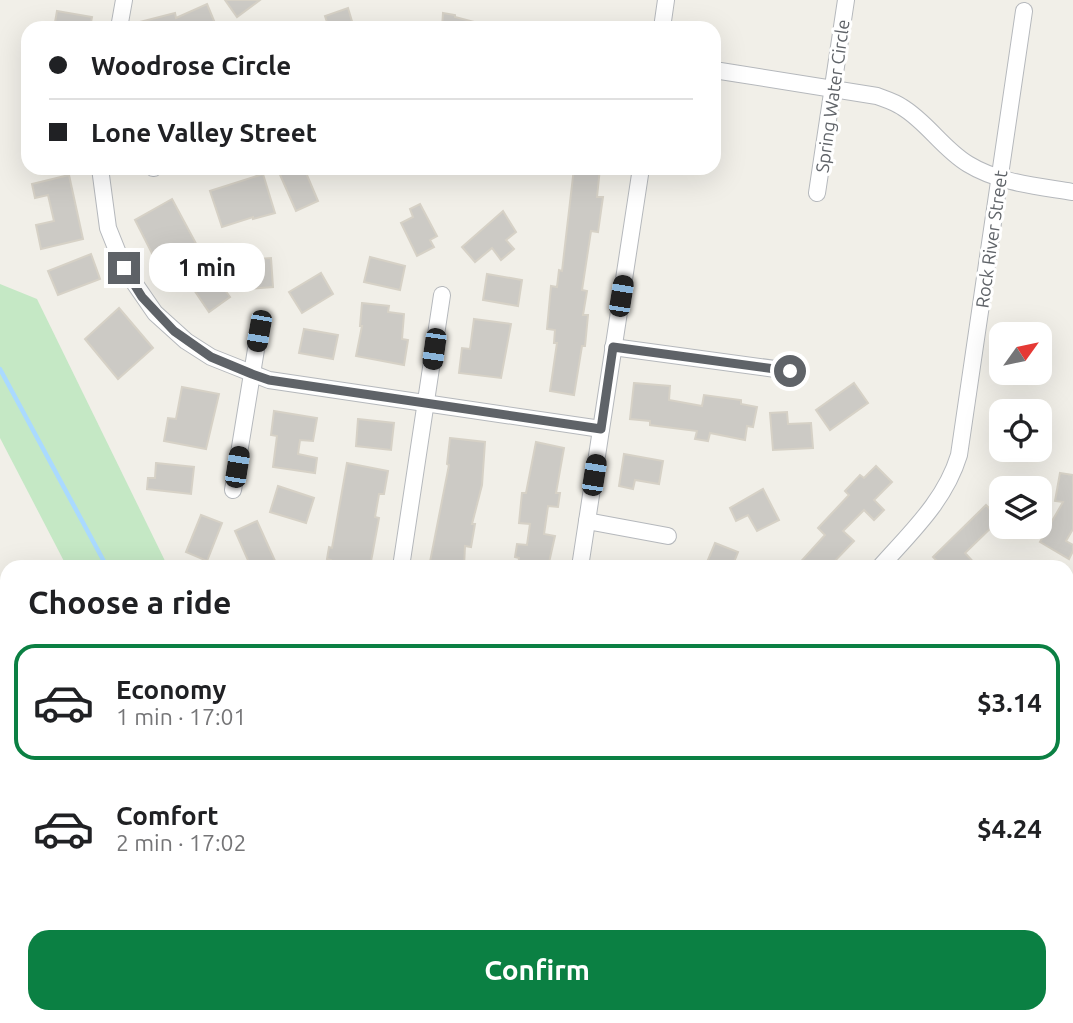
<!DOCTYPE html>
<html lang="en">
<head>
<meta charset="utf-8">
<style>
	body { margin:0; font-family:Ubuntu,sans-serif; background:#f2f2f2; color:#202124; height:100vh; display:flex; flex-direction:column; font-size:26px; white-space:nowrap }
	* { box-sizing:border-box; margin:0 }
	p { font-size:23px; color:#757577 }
	.icon { flex:none; width:38px; height:38px; fill:none; stroke:currentColor; stroke-width:2; stroke-linecap:round; stroke-linejoin:round }
	.map { position:relative; flex:1; overflow:hidden }
	.side { position:absolute; left:0px; top:560px; width:1074px; height:464px; display:flex; flex-direction:column; background:#fff; border-radius:21px 21px 0 0; box-shadow:0 7px 28px #0002 }
	.side>* { flex:none }
	.top-card { position:absolute; left:21px; top:21px; width:700px; height:154px; border-radius:21px; box-shadow:0 7px 28px #0002; display:grid; align-content:center; height:154px; padding:0 28px; background:#fff }
	.needle { width:46px; rotate:57deg }
	.tools { position:absolute; left:989px; top:322px; display:grid; gap:14px }
	.tools a { display:grid; place-items:center; width:63px; height:63px; border-radius:14px; background:#fff; box-shadow:0 7px 28px #0002; font-size:35px }
	.end { position:absolute; width:32px; height:32px; margin:-16px; border:9px solid #5f6368; background:#fff; box-shadow:0 0 0 4px #fff }
	.from { border-radius:50% }
	.bubble { position:absolute; height:49px; border-radius:21px; background:#fff; box-shadow:0 7px 28px #0002; font-size:23px; font-weight:700; line-height:49px; text-align:center }
	.car { position:absolute; width:21px; height:42px; margin:-21px -10px; border-radius:9px; box-shadow:0 0 5px 2px #0007; background:linear-gradient(#222 24%,#8ab4d8 0 40%,#222 0 76%,#8ab4d8 0 86%,#222 0) }
	.top-card b { display:flex; align-items:center; gap:24px; height:66px; font-size:26px }
	.top-card b+b { border-top:2px solid #e0e0e0 }
	.top-card i { width:18px; height:18px; background:#202124 }
	ul { padding:0; list-style:none }
	li { display:flex; align-items:center; gap:21px; height:116px; margin:0 14px 10px; padding:0 14px; border:4px solid transparent; border-radius:21px }
	li div { flex:1 }
	li b { display:block; font-size:26px }
	li em { font-style:normal; font-weight:700 }
	li.on { border-color:#0b8043 }
	li>.icon { width:63px; height:63px; stroke-width:1.5 }
	h2 { padding:0 28px; font-size:32px; line-height:84px }
	.action { display:flex; gap:14px; margin-top:auto; padding:14px 28px }
	.action a { flex:1; height:80px; border-radius:21px; background:#0b8043; color:#fff; font-size:28px; font-weight:700; line-height:80px; text-align:center }
	.map>svg:first-child { display:block }
	.green { fill:#c5e8c5 }
	.lines { fill:none; stroke-linecap:round; stroke-linejoin:round }
	.stream { stroke:#aadaff; stroke-width:4.5 }
	.building { fill:#cccac5; stroke:#d6d1c6; stroke-width:2 }
	.minor-casing { stroke:#b5b8bc; stroke-width:18 }
	.minor { stroke:#fff; stroke-width:16 }
	.route { stroke:#5f6368; stroke-width:9 }
	.labels { text-anchor:middle; dominant-baseline:central; stroke-width:6; stroke-linejoin:round; paint-order:stroke }
	.street-label { font-size:18px; fill:#5f6368; stroke:#fff }
</style>
</head>
<body>
<div class="map">
<svg width="1073" height="1023" viewBox="0 0 1073 1023">
	<rect width="100%" height="100%" fill="#f1efe8"/>
	<g class="green">
		<path d="M0 284 37 299 168 567H67L0 438Z"/>
		<path d="M838 1017H958L966 1023H847Z"/>
	</g>
	<g class="lines">
		<g class="stream">
			<path d="M0 369 107 567"/>
			<path d="M867 1017 875 1023"/>
		</g>
	</g>
	<g class="building">
		<path d="M225 0H260L237 17Z"/>
		<path d="M207 4 217 28H133L132 24 175 13 176 18Z"/>
		<path d="M348 8 354 28H329L325 16Z"/>
		<path d="M57 11 92 17 90 28H54Z"/>
		<path d="M443 13 455 15V17L482 24V28H442Z"/>
		<path d="M277 168H304L318 201 296 211Z"/>
		<path d="M574 168H600L597 197H603L598 232 591 231 582 290 587 291 583 315H588L585 346H582L574 395 550 391 557 343H554L555 330 547 329 551 286 557 287 559 270 562 271Z"/>
		<path d="M263 174 275 213 253 219V217L222 227 210 191Z"/>
		<path d="M69 175 83 239 41 249 36 225 54 221 48 195 35 198 32 184Z"/>
		<path d="M172 199 200 251 161 271 135 220Z"/>
		<path d="M420 204 437 236 430 240 434 247 417 256 401 223 413 217 410 209Z"/>
		<path d="M503 211 516 232 506 240 514 249 501 260 492 248 475 262 462 247Z"/>
		<path d="M91 254 100 279 58 295 48 271Z"/>
		<path d="M370 257 405 266 400 290 364 282Z"/>
		<path d="M271 258 273 287 247 289 245 260Z"/>
		<path d="M208 267 230 297 209 312 188 281Z"/>
		<path d="M321 273 333 294 302 313 289 292Z"/>
		<path d="M487 274 522 280 518 306 483 300Z"/>
		<path d="M362 303 389 306 388 312 404 314 402 339 408 340 404 365 356 356 362 326H360Z"/>
		<path d="M119 308 153 348 118 379 85 339Z"/>
		<path d="M474 319 511 324 501 378 459 373 462 348 470 349Z"/>
		<path d="M304 329 338 335 333 359 299 353Z"/>
		<path d="M634 383 670 386 669 400 702 406 704 395 741 400V404L757 407 753 427 747 426 745 440 710 433 708 441 695 439 697 431 650 425V421L630 419Z"/>
		<path d="M854 383 868 403 830 430 816 410Z"/>
		<path d="M182 387 219 394 206 449 164 441 168 418 176 419Z"/>
		<path d="M274 411 317 418 313 441 300 440 298 454 317 458 315 473 273 467 277 436 271 435Z"/>
		<path d="M787 412 788 424 811 423 813 448 773 450 770 413Z"/>
		<path d="M358 419 394 423 391 450 356 446Z"/>
		<path d="M450 438 485 442 482 485 472 524H475L471 547 465 546 464 567H429L449 465 447 464Z"/>
		<path d="M536 442 564 448 556 493H560L558 507 548 506 544 534 555 536 548 567H518L519 558 515 557 517 544 527 545 530 524 519 523 522 493H526Z"/>
		<path d="M624 454 663 461 659 484 635 480 633 489 619 486Z"/>
		<path d="M156 463 194 467 191 494 147 489 148 478H155Z"/>
		<path d="M347 463 388 471 384 494H379L375 517 379 518 370 567H330L331 560 327 559 329 547 332 548Z"/>
		<path d="M876 466 892 482 874 500 884 510 874 520 864 510 843 531 854 541 829 567H796L825 535 818 528 849 495 845 491 860 475 864 478Z"/>
		<path d="M1060 473 1073 475V529L1066 541 1073 545V551L1069 559 1040 542 1063 502 1055 501Z"/>
		<path d="M278 486 314 498 306 523 270 512Z"/>
		<path d="M763 489 779 520 757 531 748 515 736 521 730 508Z"/>
		<path d="M986 505 1000 519 965 553 978 567H943L933 557Z"/>
		<path d="M201 515 222 523 207 561 186 552Z"/>
		<path d="M257 521 276 563 267 567H251L235 531Z"/>
		<path d="M715 543 738 552 732 567H705Z"/>
	</g>
	<g class="lines">
		<g class="minor-casing">
			<g id="minor">
				<path d="M119 28 124 0"/>
				<path d="M662 28 666 0"/>
				<path d="M714 70 877 96C885 99 895 102 902 107 927 122 943 149 968 164 999 183 1037 186 1073 192"/>
				<path d="M100 168 108 228 124 268 155 313 186 341 211 357 269 380 601 429"/>
				<path d="M153 168H154"/>
				<path d="M817 193 846 0"/>
				<path d="M613 347 790 371"/>
				<path d="M233 490 259 331"/>
				<path d="M587 521 668 536"/>
				<path d="M401 567 442 295"/>
				<path d="M580 567 641 168"/>
				<path d="M880 567C911 532 945 501 959 455L1024 11"/>
				<path d="M1068 623 1073 616"/>
				<path d="M0 803 7 759"/>
				<path d="M1068 873 1073 866"/>
				<path d="M0 878 7 880"/>
				<path d="M353 1017 361 1023"/>
				<path d="M681 1017 690 1023"/>
				<path d="M974 1017 983 1023"/>
				<path d="M149 1023 150 1017"/>
			</g>
		</g>
		<use href="#minor" class="minor"/>
	</g>
	<g class="lines">
		<path class="route" d="M124 268 142 297 174 331 211 357 252 374 269 380 601 429 613 347 790 371"/>
	</g>
	<g class="labels">
		<g class="street-label">
			<text transform="translate(832 96) rotate(-82)">Spring Water Circle</text>
			<text transform="translate(991 239) rotate(-82)">Rock River Street</text>
		</g>
	</g>
</svg>
<div class="tools">
<a><svg class="needle" viewBox="-14 -14 28 28"><path d="M0-13l5 13h-10z" fill="#e53935"/><path d="M0 13l5-13h-10z" fill="#757577"/></svg></a>
<a><svg class="icon" aria-label="locate" viewBox="0 0 24 24"><circle cx="12" cy="12" r="6"/><path d="M12 2v4M12 18v4M2 12h4M18 12h4"/></svg></a>
<a><svg class="icon" aria-label="layers" viewBox="0 0 24 24"><path d="M12 4l9 5-9 5-9-5zM3 14l9 5 9-5"/></svg></a>
</div>
<i class="end from" style="left:790px;top:371px"></i>
<i class="end" style="left:124px;top:268px"></i>
<div class="bubble" style="left:149px;top:243px;width:116px">1 min</div>
<i class="car" style="left:621px;top:296px;rotate:9deg"></i>
<i class="car" style="left:259px;top:331px;rotate:190deg"></i>
<i class="car" style="left:434px;top:349px;rotate:188deg"></i>
<i class="car" style="left:237px;top:467px;rotate:9deg"></i>
<i class="car" style="left:594px;top:475px;rotate:9deg"></i>
<div class="top-card">
<b><i class="from"></i>Woodrose Circle</b>
<b><i></i>Lone Valley Street</b>
</div>
<section class="side">
<h2>Choose a ride</h2>
<ul>
<li class="on"><svg class="icon" aria-label="car" viewBox="0 0 24 24"><path d="M5 17H2v-5l4-1 3-4h7l3 4 3 1v5h-3M9 17h6M6 11h13"/><circle cx="7" cy="17" r="2"/><circle cx="17" cy="17" r="2"/></svg><div><b>Economy</b><p>1 min · 17:01</p></div><em>$3.14</em></li>
<li><svg class="icon" aria-label="car" viewBox="0 0 24 24"><path d="M5 17H2v-5l4-1 3-4h7l3 4 3 1v5h-3M9 17h6M6 11h13"/><circle cx="7" cy="17" r="2"/><circle cx="17" cy="17" r="2"/></svg><div><b>Comfort</b><p>2 min · 17:02</p></div><em>$4.24</em></li>
</ul>
<div class="action"><a>Confirm</a></div>
</section>
</div>
</body>
</html>
